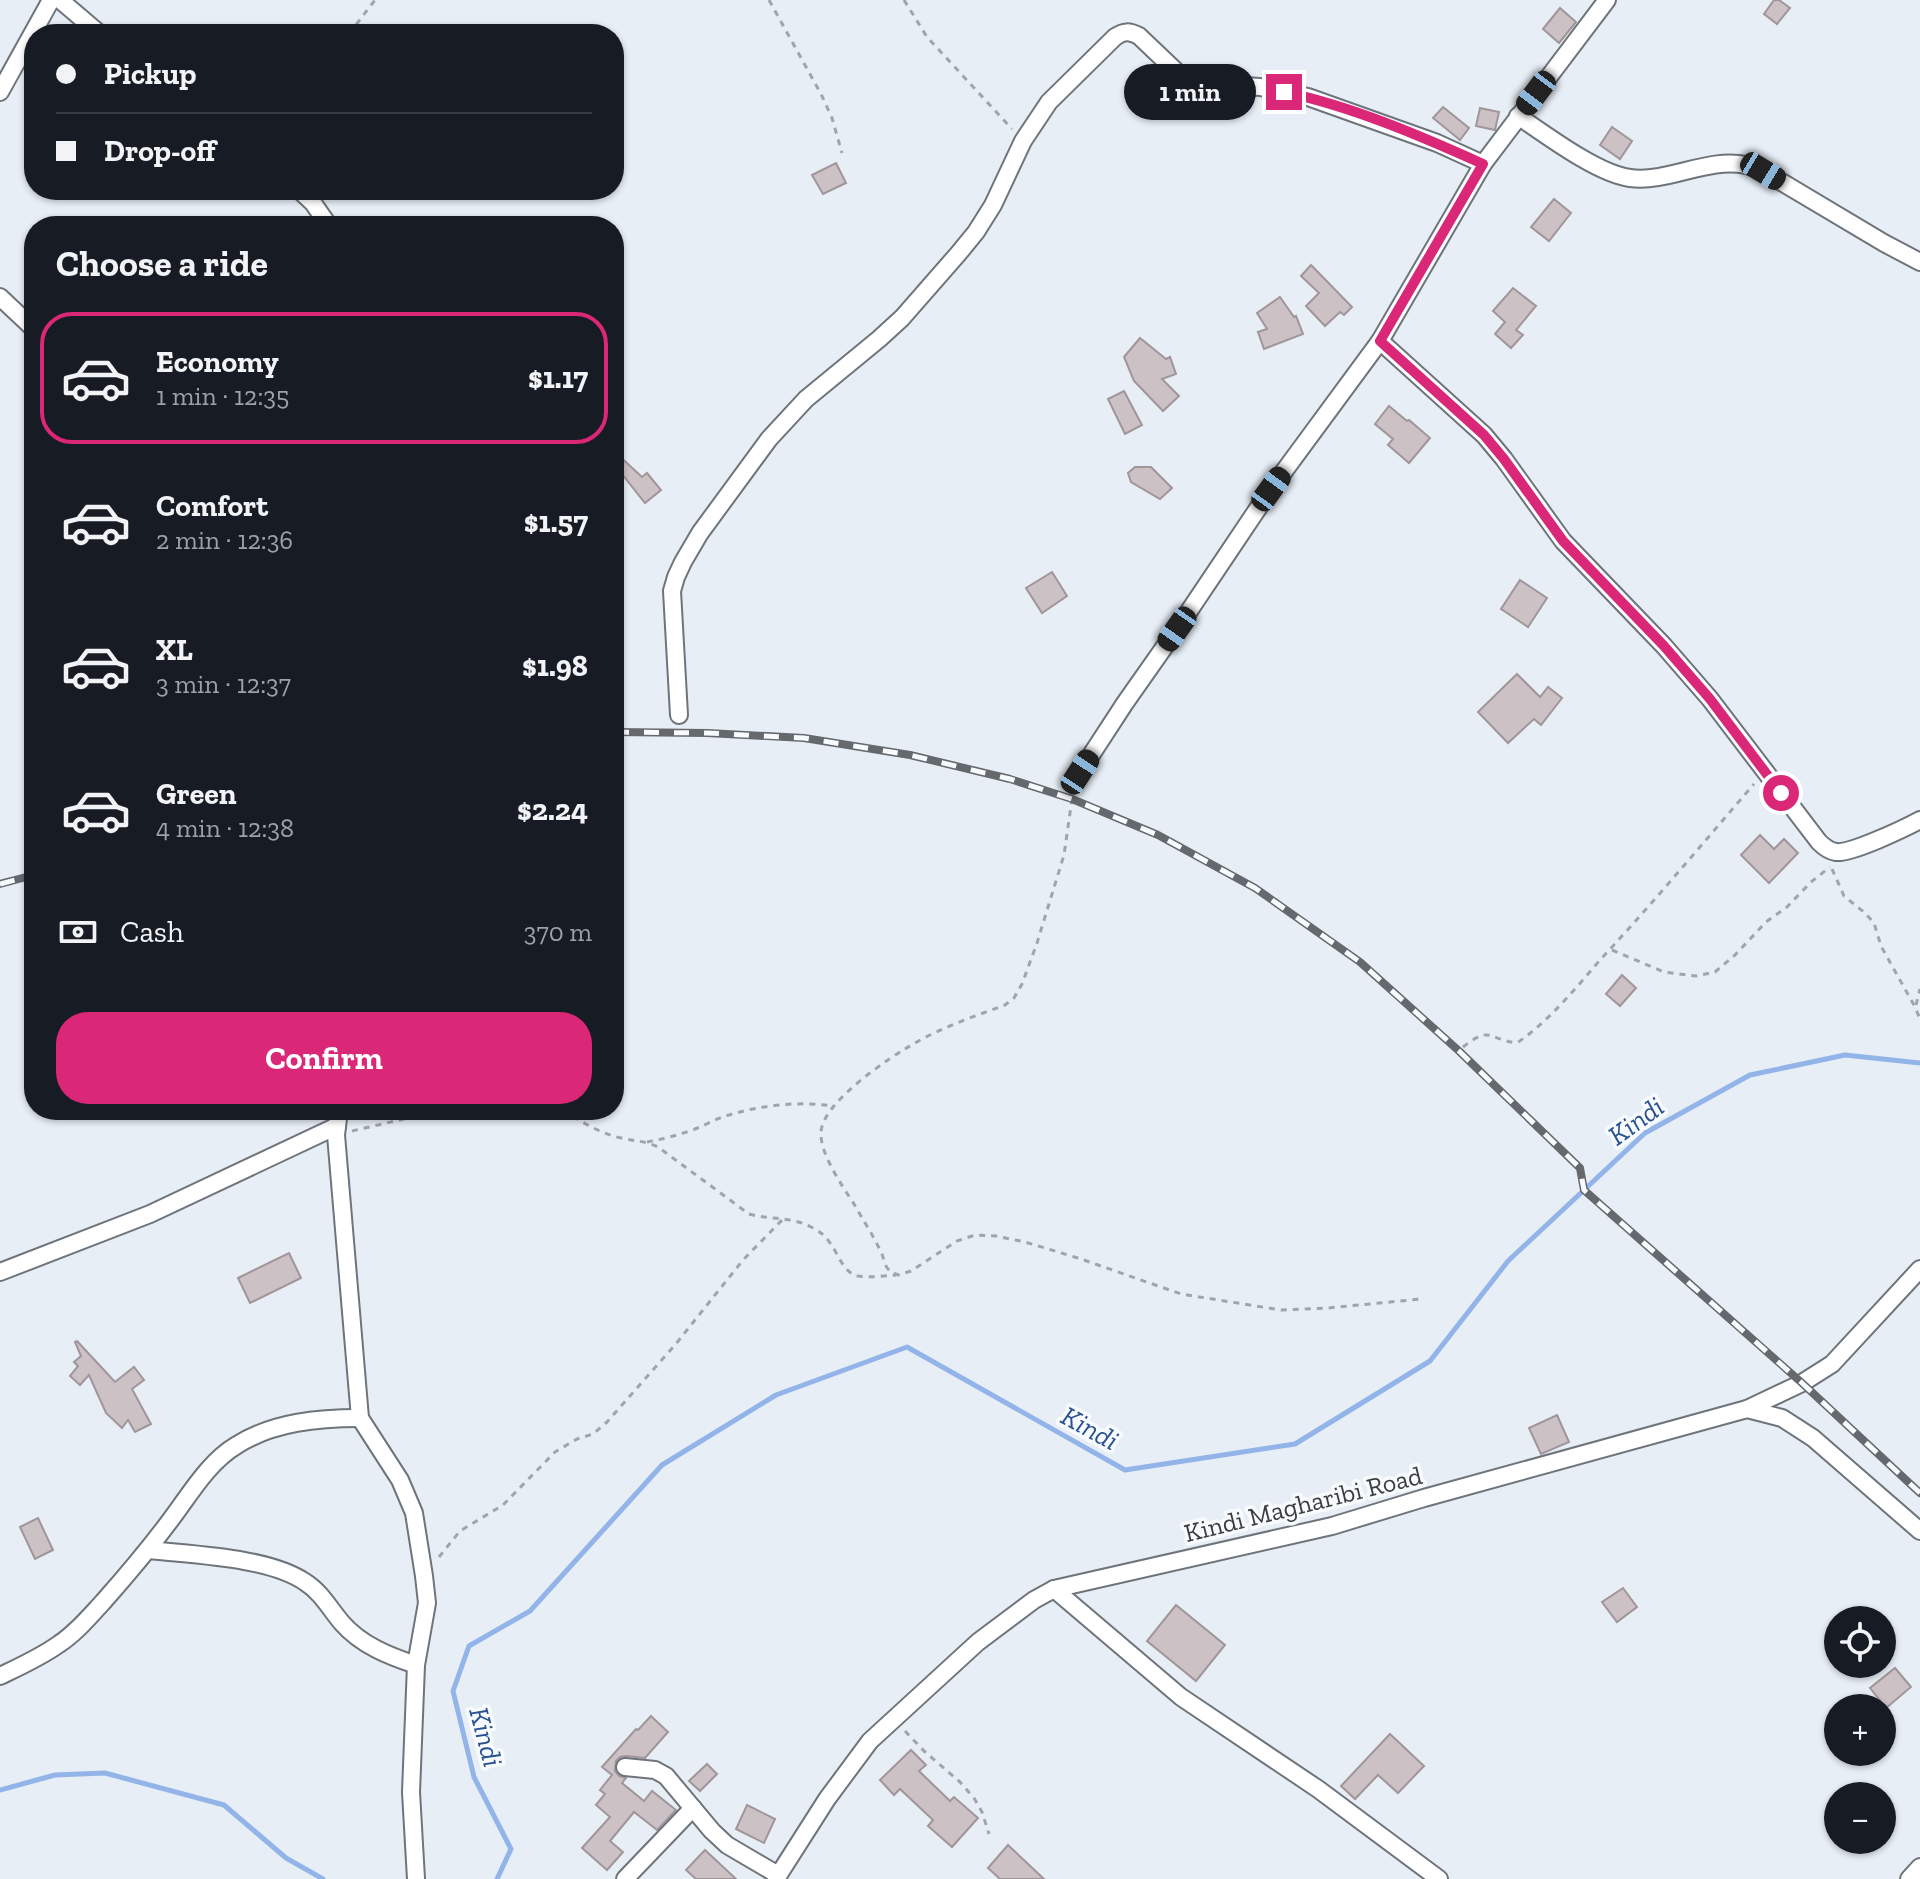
<!DOCTYPE html>
<html lang="en">
<head>
<meta charset="utf-8">
<style>
	body { margin:0; font-family:"Zilla Slab",serif; background:#20242c; color:#f1f3f6; height:100vh; display:flex; flex-direction:column; font-size:30px; white-space:nowrap }
	* { box-sizing:border-box; margin:0 }
	p { font-size:26px; color:#9ea1a6 }
	.icon { flex:none; width:44px; height:44px; fill:none; stroke:currentColor; stroke-width:2; stroke-linecap:round; stroke-linejoin:round }
	.map { position:relative; flex:1; overflow:hidden }
	.side { position:absolute; left:24px; top:216px; width:600px; height:904px; display:flex; flex-direction:column; background:#171b24; border-radius:32px; box-shadow:0 2px 6px #0004 }
	.side>* { flex:none }
	.top-card { position:absolute; left:24px; top:24px; width:600px; height:176px; border-radius:32px; box-shadow:0 2px 6px #0004; display:grid; align-content:center; height:176px; padding:0 32px; background:#171b24 }
	.fabs { position:absolute; left:1824px; top:1606px; display:grid; gap:16px }
	.fabs a { display:grid; place-items:center; width:72px; height:72px; border-radius:50%; background:#171b24; box-shadow:0 2px 6px #0004; font-size:40px }
	.end { position:absolute; width:36px; height:36px; margin:-18px; border:10px solid #db2777; background:#fff; box-shadow:0 0 0 4px #fff }
	.from { border-radius:50% }
	.bubble { position:absolute; height:56px; border-radius:28px; background:#171b24; box-shadow:0 2px 6px #0004; font-size:26px; font-weight:800; line-height:56px; text-align:center }
	.car { position:absolute; width:24px; height:48px; margin:-24px -12px; border-radius:10px; box-shadow:0 0 6px 2px #0007; background:linear-gradient(#222 24%,#8ab4d8 0 40%,#222 0 76%,#8ab4d8 0 86%,#222 0) }
	.top-card b { display:flex; align-items:center; gap:28px; height:76px; font-size:30px }
	.top-card b+b { border-top:2px solid #363941 }
	.top-card i { width:20px; height:20px; background:#f1f3f6 }
	ul { padding:0; list-style:none }
	li { display:flex; align-items:center; gap:24px; height:132px; margin:0 16px 12px; padding:0 16px; border:4px solid transparent; border-radius:32px }
	li div { flex:1 }
	li b { display:block; font-size:30px }
	li em { font-style:normal; font-weight:800 }
	li.active { border-color:#db2777 }
	li>.icon { width:72px; height:72px; stroke-width:1.5 }
	h2 { padding:0 32px; font-size:36px; line-height:96px }
	.pay { display:flex; align-items:center; gap:20px; height:88px; padding:0 32px; font-size:30px }
	.pay p { margin-inline-start:auto }
	.primary-button { display:flex; gap:16px; margin-top:auto; padding:16px 32px }
	.primary-button a { flex:1; height:92px; border-radius:32px; background:#db2777; color:#fff; font-size:32px; font-weight:800; line-height:92px; text-align:center }
	.map>svg:first-child { display:block }
	.lines { fill:none; stroke-linecap:round; stroke-linejoin:round }
	.stream { stroke:#92b4e9; stroke-width:5 }
	.building { fill:#ccc1c4; stroke:#a09599; stroke-width:2 }
	.street-casing { stroke:#6e747b; stroke-width:20 }
	.path { stroke:#9fa5aa; stroke-width:3; stroke-dasharray:6 6; stroke-linecap:butt }
	.street { stroke:#fff; stroke-width:16 }
	.rail-casing { stroke:#65696e; stroke-width:8 }
	.rail { stroke:#f8fbfe; stroke-width:5; stroke-dasharray:15; stroke-linecap:butt }
	.route { stroke:#db2777; stroke-width:10 }
	.labels { text-anchor:middle; dominant-baseline:central; stroke-width:7; stroke-linejoin:round; paint-order:stroke }
	.street-label { font-size:26px; fill:#3a3d40; stroke:#f8fbfe }
	.water-label { font-size:28px; font-style:italic; fill:#2a5292; stroke:#f8fbfe }
</style>
</head>
<body>
<div class="map">
<svg width="1920" height="1879" viewBox="0 0 1920 1879">
	<rect width="100%" height="100%" fill="#e7eef6"/>
	<g class="lines">
		<g class="stream">
			<path d="M0 1790 55 1775 105 1773 224 1805 286 1858 323 1879"/>
			<path d="M497 1879 511 1849 474 1777 453 1691 469 1646 530 1611 662 1465 776 1395 907 1347 1125 1470 1295 1444 1430 1361 1508 1261 1645 1133 1750 1075 1845 1055 1920 1063"/>
		</g>
	</g>
	<g class="building">
		<path d="M1774 0H1779L1790 8 1777 24 1764 14Z"/>
		<path d="M1560 8 1576 22 1559 43 1543 29Z"/>
		<path d="M1443 107 1469 128 1460 140 1433 118Z"/>
		<path d="M1480 108 1499 112 1495 130 1476 126Z"/>
		<path d="M1612 127 1632 141 1620 159 1600 145Z"/>
		<path d="M836 163 846 183 823 194 812 175Z"/>
		<path d="M1554 199 1571 213 1549 241 1531 227Z"/>
		<path d="M1311 265 1352 307 1344 315 1340 312 1325 326 1306 306 1319 293 1301 276Z"/>
		<path d="M1513 288 1536 306 1516 330 1523 335 1511 348 1495 334 1505 322 1493 311Z"/>
		<path d="M1280 297 1294 317 1296 316 1303 334 1264 349 1258 332 1267 329 1257 313Z"/>
		<path d="M1140 338 1166 359 1170 357 1176 374 1162 379 1179 396 1163 411 1134 381 1124 357Z"/>
		<path d="M1124 391 1142 425 1125 434 1108 399Z"/>
		<path d="M1389 406 1407 421 1409 420 1430 438 1409 463 1388 445 1393 439 1375 424Z"/>
		<path d="M616 453 642 477 647 473 661 490 645 503 614 464V455Z"/>
		<path d="M1135 467H1151L1172 488 1160 499 1131 482 1128 473Z"/>
		<path d="M1052 572 1067 596 1042 613 1026 588Z"/>
		<path d="M1520 580 1547 598 1528 627 1501 609Z"/>
		<path d="M1517 674 1540 697 1548 687 1562 698 1541 725 1534 719 1508 743 1478 712Z"/>
		<path d="M1760 835 1774 849 1784 839 1798 853 1769 883 1741 855Z"/>
		<path d="M1622 975 1636 988 1620 1006 1606 994Z"/>
		<path d="M289 1253 301 1278 250 1303 238 1278Z"/>
		<path d="M77 1341 115 1382 134 1367 144 1380 132 1389 151 1424 135 1432 128 1420 122 1428 106 1413 89 1375 80 1385 70 1376 78 1366 74 1362 81 1356 75 1342Z"/>
		<path d="M1557 1415 1569 1442 1541 1454 1529 1428Z"/>
		<path d="M38 1518 53 1550 35 1559 20 1527Z"/>
		<path d="M1623 1588 1637 1607 1617 1622 1602 1602Z"/>
		<path d="M1176 1605 1225 1645 1196 1681 1147 1641Z"/>
		<path d="M1895 1668 1911 1687 1886 1708 1870 1688Z"/>
		<path d="M651 1716 668 1732 645 1758 626 1756 620 1757 616 1761 615 1771 619 1776 626 1778 622 1783 644 1801 652 1791 676 1810 657 1830 634 1812 610 1841 623 1852 607 1870 582 1848 610 1817 596 1805 605 1794 600 1790 612 1775 602 1767 636 1729 638 1730Z"/>
		<path d="M1390 1734 1424 1766 1398 1793 1378 1775 1355 1799 1341 1786Z"/>
		<path d="M911 1750 926 1765 919 1771 950 1801 954 1797 978 1818 952 1847 928 1826 933 1820 900 1789 894 1795 880 1780Z"/>
		<path d="M707 1764 717 1774 700 1791 689 1781Z"/>
		<path d="M747 1805 775 1819 764 1843 736 1829Z"/>
		<path d="M1008 1845 1044 1879H1000L988 1868Z"/>
		<path d="M705 1850 736 1879H696L686 1870Z"/>
	</g>
	<g class="lines">
		<g class="street-casing">
			<g id="street">
				<path d="M60 0 100 34"/>
				<path d="M0 92 51 0"/>
				<path d="M1518 116C1546 135 1598 174 1630 178 1669 183 1707 157 1746 165 1751 166 1757 169 1763 171L1884 243 1920 262"/>
				<path d="M299 190 313 203 329 226"/>
				<path d="M0 297 34 329"/>
				<path d="M1380 341 1484 435 1504 459 1563 541 1664 646 1710 699 1819 842C1824 847 1829 851 1836 852 1851 854 1905 828 1920 820"/>
				<path d="M679 715 672 591 676 577 683 562 700 533 769 439 806 399 879 339 902 318 958 254 976 232 993 205 1023 141 1049 102 1115 37C1124 31 1129 31 1139 36L1200 94 1203 95 1218 86 1228 85 1260 87 1308 97 1437 143 1483 164"/>
				<path d="M1080 772 1125 703 1177 629 1271 489 1380 341 1483 164 1607 0"/>
				<path d="M339 1110 336 1135 360 1418 400 1480 414 1513 424 1576 427 1603 416 1665 411 1792 416 1879"/>
				<path d="M0 1272 150 1214 337 1126"/>
				<path d="M1747 1409 1802 1383 1832 1364 1920 1269"/>
				<path d="M149 1550C193 1555 268 1557 305 1582 321 1592 330 1609 342 1623 361 1645 389 1656 416 1665"/>
				<path d="M1054 1589 1181 1697 1318 1789 1439 1879"/>
				<path d="M0 1676C21 1666 41 1657 59 1644 76 1633 89 1617 103 1602 126 1576 148 1550 169 1522 189 1496 208 1462 237 1445 273 1422 319 1418 360 1418"/>
				<path d="M625 1767 655 1770 666 1776 712 1831 727 1845 778 1875"/>
				<path d="M625 1879 693 1808"/>
				<path d="M776 1879 827 1799 870 1741 978 1642 1034 1600 1054 1589 1332 1526 1424 1498 1747 1409 1782 1418 1813 1438 1920 1531"/>
				<path d="M1909 1879 1920 1867"/>
			</g>
		</g>
		<g class="path">
			<path d="M769 0 821 94 832 118 842 153"/>
			<path d="M904 0 927 37 1012 129"/>
			<path d="M250 34C269 29 284 25 302 34"/>
			<path d="M349 34 375 0"/>
			<path d="M1076 787 1072 799 1064 855 1037 943 1022 984 1014 998 1005 1005C975 1016 943 1027 915 1043 890 1057 821 1103 821 1133 820 1154 843 1187 854 1204 863 1220 873 1235 881 1252 884 1258 884 1264 888 1269 892 1273 894 1273 898 1275L911 1271 957 1241 975 1235 996 1236 1025 1242 1078 1258 1181 1294 1281 1310 1328 1308 1421 1299"/>
			<path d="M1832 869 1844 896 1865 913 1874 923 1881 946 1915 1007 1920 1019"/>
			<path d="M1612 950 1664 972 1696 976 1715 972 1735 955 1766 922 1787 907 1811 882 1830 867"/>
			<path d="M1916 1005 1920 989"/>
			<path d="M1463 1047C1491 1025 1487 1039 1517 1043 1549 1021 1575 989 1600 960 1653 903 1703 843 1754 784"/>
			<path d="M563 1110C582 1122 599 1133 621 1138 634 1141 646 1141 658 1147L749 1214C770 1220 790 1216 811 1227 819 1231 825 1235 830 1243 838 1253 843 1273 858 1276 870 1278 884 1276 896 1275"/>
			<path d="M352 1131 443 1110"/>
			<path d="M647 1142C663 1139 679 1135 695 1129 706 1125 717 1118 729 1115 762 1105 799 1101 833 1106"/>
			<path d="M439 1557 460 1531 503 1505 555 1452 577 1439 593 1434 607 1422 675 1345 743 1260 784 1218"/>
			<path d="M905 1731 924 1751 960 1782 974 1798 982 1812 989 1834"/>
		</g>
		<use href="#street" class="street"/>
		<g class="rail-casing">
			<g id="rail">
				<path d="M614 732 707 733 804 738 910 755 1010 779 1072 799 1158 835 1255 888 1360 962 1459 1051 1580 1168 1584 1190 1802 1383 1920 1493"/>
				<path d="M0 884 34 875"/>
			</g>
		</g>
		<use href="#rail" class="rail"/>
	</g>
	<g class="lines">
		<path class="route" d="M1284 92C1351 106 1421 136 1483 164L1380 341 1484 435 1504 459 1563 541 1664 646 1710 699 1781 793"/>
	</g>
	<g class="labels">
		<g class="street-label">
			<text transform="translate(1303 1504) rotate(-14)">Kindi Magharibi Road</text>
		</g>
		<g class="water-label">
			<text transform="translate(1636 1121) rotate(-36)">Kindi</text>
			<text transform="translate(1090 1428) rotate(29)">Kindi</text>
			<text transform="translate(486 1737) rotate(75)">Kindi</text>
		</g>
	</g>
</svg>
<div class="fabs">
<a><svg class="icon" aria-label="locate" viewBox="0 0 24 24"><circle cx="12" cy="12" r="6"/><path d="M12 2v4M12 18v4M2 12h4M18 12h4"/></svg></a>
<a>+</a>
<a>−</a>
</div>
<i class="end from" style="left:1781px;top:793px"></i>
<i class="end" style="left:1284px;top:92px"></i>
<div class="bubble" style="left:1124px;top:64px;width:132px">1 min</div>
<i class="car" style="left:1536px;top:93px;rotate:217deg"></i>
<i class="car" style="left:1763px;top:171px;rotate:121deg"></i>
<i class="car" style="left:1271px;top:489px;rotate:36deg"></i>
<i class="car" style="left:1177px;top:629px;rotate:215deg"></i>
<i class="car" style="left:1080px;top:772px;rotate:33deg"></i>
<div class="top-card">
<b><i class="from"></i>Pickup</b>
<b><i></i>Drop-off</b>
</div>
<section class="side">
<h2>Choose a ride</h2>
<ul>
<li class="active"><svg class="icon" aria-label="car" viewBox="0 0 24 24"><path d="M5 17H2v-5l4-1 3-4h7l3 4 3 1v5h-3M9 17h6M6 11h13"/><circle cx="7" cy="17" r="2"/><circle cx="17" cy="17" r="2"/></svg><div><b>Economy</b><p>1 min · 12:35</p></div><em>$1.17</em></li>
<li><svg class="icon" aria-label="car" viewBox="0 0 24 24"><path d="M5 17H2v-5l4-1 3-4h7l3 4 3 1v5h-3M9 17h6M6 11h13"/><circle cx="7" cy="17" r="2"/><circle cx="17" cy="17" r="2"/></svg><div><b>Comfort</b><p>2 min · 12:36</p></div><em>$1.57</em></li>
<li><svg class="icon" aria-label="car" viewBox="0 0 24 24"><path d="M5 17H2v-5l4-1 3-4h7l3 4 3 1v5h-3M9 17h6M6 11h13"/><circle cx="7" cy="17" r="2"/><circle cx="17" cy="17" r="2"/></svg><div><b>XL</b><p>3 min · 12:37</p></div><em>$1.98</em></li>
<li><svg class="icon" aria-label="car" viewBox="0 0 24 24"><path d="M5 17H2v-5l4-1 3-4h7l3 4 3 1v5h-3M9 17h6M6 11h13"/><circle cx="7" cy="17" r="2"/><circle cx="17" cy="17" r="2"/></svg><div><b>Green</b><p>4 min · 12:38</p></div><em>$2.24</em></li>
</ul>
<div class="pay"><svg class="icon" aria-label="cash" viewBox="0 0 24 24"><path d="M3 7h18v10H3z"/><circle cx="12" cy="12" r="2"/></svg>Cash<p>370 m</p></div>
<div class="primary-button"><a>Confirm</a></div>
</section>
</div>
</body>
</html>
